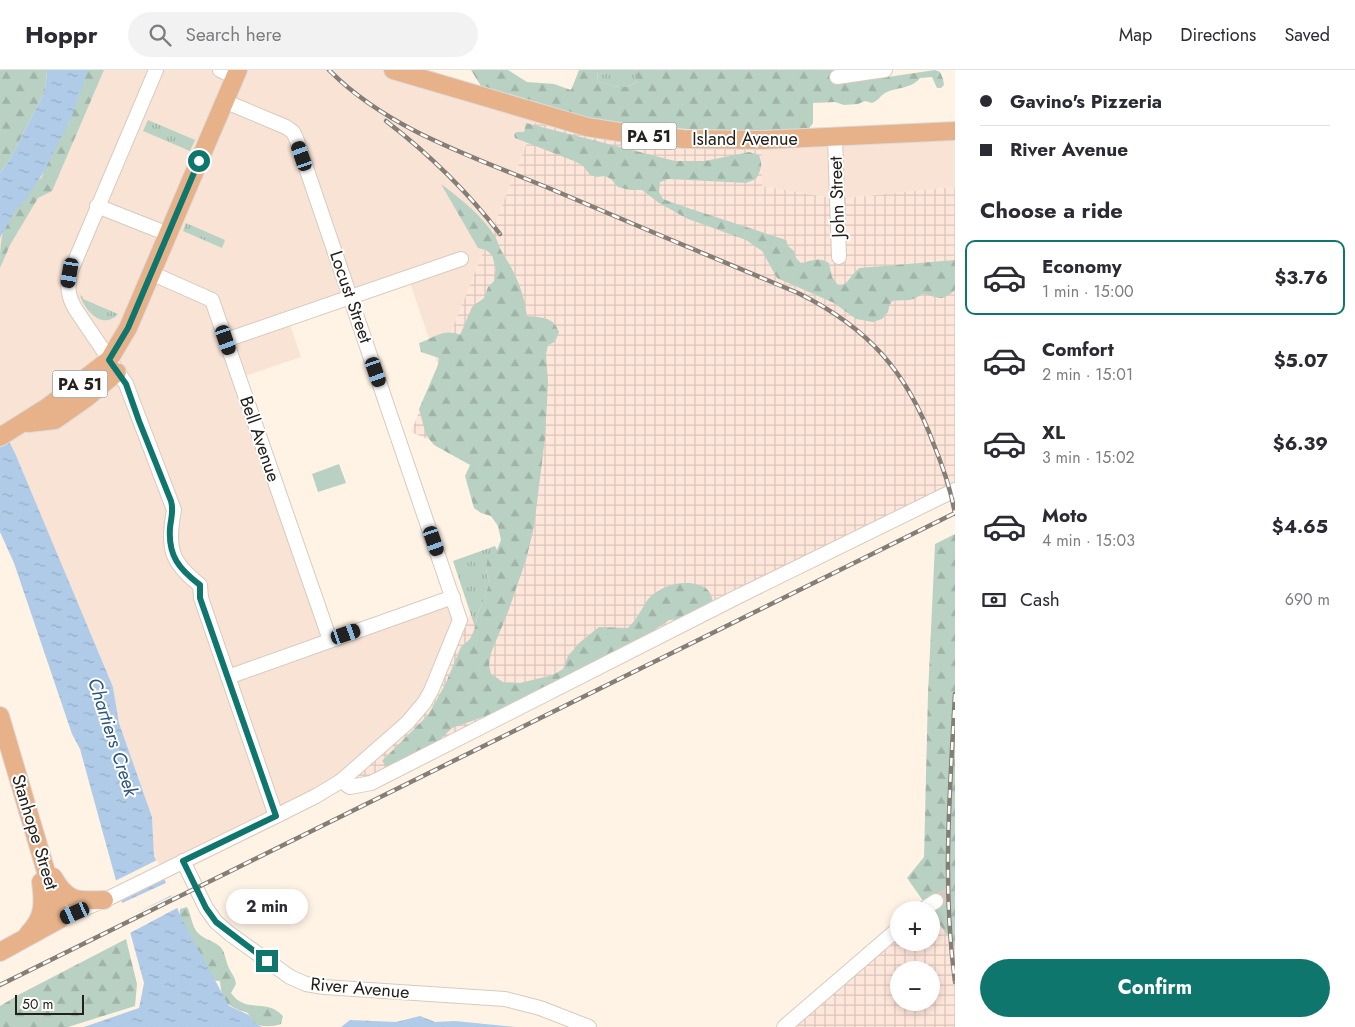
<!DOCTYPE html>
<html lang="en">
<head>
<meta charset="utf-8">
<style>
	body { margin:0; font-family:Jost,sans-serif; background:#f2f2f3; color:#2b2b33; height:100vh; display:flex; flex-direction:column; font-size:19px; white-space:nowrap }
	* { box-sizing:border-box; margin:0 }
	p { font-size:16px; color:#7c7c81 }
	.icon { flex:none; width:28px; height:28px; fill:none; stroke:currentColor; stroke-width:2; stroke-linecap:round; stroke-linejoin:round }
	.map { position:relative; flex:1; overflow:hidden }
	.details { display:flex; flex-direction:column; background:#fff; width:400px }
	.details>* { flex:none }
	.banner { display:grid; align-content:center; height:110px; padding:0 25px; background:#fff }
	.buttons { position:absolute; left:890px; top:831px; display:grid; gap:10px }
	.buttons a { display:grid; place-items:center; width:50px; height:50px; border-radius:50%; background:#fff; box-shadow:0 2px 8px #0003; font-size:25px }
	.scale { position:absolute; left:15px; bottom:12px; width:69px; box-sizing:border-box; padding-left:5px; border:2px solid #24201b; border-top:0; font-size:14px; line-height:18px; white-space:nowrap; color:#24201b; -webkit-text-stroke:4px #fff; paint-order:stroke }
	.end { position:absolute; width:22px; height:22px; margin:-11px; border:6px solid #0f766e; background:#fff; box-shadow:0 0 0 2px #fff }
	.from { border-radius:50% }
	.bubble { position:absolute; height:35px; border-radius:18px; background:#fff; box-shadow:0 2px 8px #0003; font-size:16px; font-weight:700; line-height:35px; text-align:center }
	.car { position:absolute; width:15px; height:30px; margin:-15px -8px; border-radius:6px; box-shadow:0 0 4px 1px #0007; background:linear-gradient(#222 24%,#8ab4d8 0 40%,#222 0 76%,#8ab4d8 0 86%,#222 0) }
	.banner b { display:flex; align-items:center; gap:18px; height:48px; font-size:19px }
	.banner b+b { border-top:1px solid #e1e1e2 }
	.banner i { width:12px; height:12px; background:#2b2b33 }
	ul { padding:0; list-style:none }
	li { display:flex; align-items:center; gap:15px; height:75px; margin:0 10px 8px; padding:0 15px; border:2px solid transparent; border-radius:10px }
	li div { flex:1 }
	li b { display:block; font-size:19px }
	li em { font-style:normal; font-weight:700 }
	li.current { border-color:#0f766e }
	li>.icon { width:45px; height:45px; stroke-width:1.5 }
	h2 { padding:0 25px; font-size:22px; line-height:60px }
	.pay { display:flex; align-items:center; gap:12px; height:55px; padding:0 25px; font-size:19px }
	.pay p { margin-inline-start:auto }
	.button { display:flex; gap:10px; margin-top:auto; padding:10px 25px }
	.button a { flex:1; height:58px; border-radius:30px; background:#0f766e; color:#fff; font-size:20px; font-weight:700; line-height:58px; text-align:center }
	header { display:flex; align-items:center; gap:30px; box-sizing:border-box; height:70px; padding:0 25px; background:#fff; border-bottom:1px solid #e1e1e2 }
	header strong { font-size:24px }
	nav { display:flex; gap:28px; margin-inline-start:auto; font-size:18px }
	.search { width:350px; height:45px; background:#f2f2f3; display:flex; align-items:center; gap:12px; box-sizing:border-box; padding:0 18px; border-radius:28px; color:#7c7c81; font-size:19px }
	main { display:flex; flex:1; min-height:0 }
	.map>svg:first-child { display:block }
	.commercial { fill:#f8e3d5 }
	.industrial { fill:url(#industrial-grid); fill-rule:evenodd }
	.grass { fill:url(#grass-tufts) }
	.forest { fill:url(#forest-firs) }
	.pitch { fill:#b9d1c2 }
	.water { fill:url(#water-ripples) }
	.pier { fill:#fff3e5 }
	.lines { fill:none; stroke-linecap:round; stroke-linejoin:round }
	.minor-tunnel { stroke:#d3c9bd; stroke-width:14; stroke-dasharray:14 7; stroke-linecap:butt }
	.minor-casing { stroke:#d6cbbd; stroke-width:16 }
	.major-casing { stroke:#dcdbdb; stroke-width:20 }
	.minor { stroke:#fff; stroke-width:14 }
	.major { stroke:#e7b28a; stroke-width:18 }
	.rail-casing { stroke:#857e75; stroke-width:4.5 }
	.rail { stroke:#fff; stroke-width:2.5; stroke-dasharray:8; stroke-linecap:butt }
	.route { stroke:#0f766e; stroke-width:6 }
	.labels { text-anchor:middle; dominant-baseline:central; stroke-width:4; stroke-linejoin:round; paint-order:stroke }
	.shield { fill:#fff; stroke:#66635f; stroke-width:1 }
	.shield-label { font-size:16px; font-weight:bold; fill:#24201b }
	.street-label { font-size:18px; fill:#24201b; stroke:#fff }
	.water-label { font-size:19px; font-style:italic; fill:#2c567d; stroke:#fff }
</style>
</head>
<body>
<header>
<strong>Hoppr</strong>
<div class="search"><svg class="icon" aria-label="search" viewBox="0 0 24 24"><circle cx="10" cy="10" r="6"/><path d="M15 15l6 6"/></svg>Search here</div>
<nav><a>Map</a><a>Directions</a><a>Saved</a></nav>
</header>
<main>
<div class="map">
<svg width="955" height="957" viewBox="0 0 955 957">
	<defs>
		<pattern id="industrial-grid" width="8" height="8" patternUnits="userSpaceOnUse" patternTransform="scale(1.25)"><rect width="8" height="8" fill="#fee6db"/><path d="M0 4h8M4 0v8" fill="none" stroke="#dac5bb"/></pattern>
		<pattern id="grass-tufts" width="24" height="20" patternUnits="userSpaceOnUse" patternTransform="scale(1.25)"><rect width="24" height="20" fill="#b9d1c2"/><path d="M3 7l-1-3M5 7V3M7 7l1-3M15 17l-1-3M17 17v-4M19 17l1-3" fill="none" stroke="#9fb3a6"/></pattern>
		<pattern id="forest-firs" width="22" height="20" patternUnits="userSpaceOnUse" patternTransform="scale(1.25)"><rect width="22" height="20" fill="#b9d1c2"/><path d="M5 1l3.5 6h-7zM16 11l3.5 6h-7z" fill="#9fb3a6"/></pattern>
		<pattern id="water-ripples" width="26" height="14" patternUnits="userSpaceOnUse" patternTransform="scale(1.25)"><rect width="26" height="14" fill="#afcbe8"/><path d="M2 4q2-2 4 0t4 0M15 11q2-2 4 0t4 0" fill="none" stroke="#96aec6"/></pattern>
	</defs>
	<rect width="100%" height="100%" fill="#fff3e5"/>
	<g class="commercial">
		<path d="M69 0H393L539 43 438 295 408 207 288 249 301 287 239 308 329 570 453 527 460 550 431 621 341 711 161 802 154 786 152 747 119 653 113 617 15 383 0 354V168L16 139Z"/>
		<path d="M955 61V117L837 129 761 116V70Z"/>
	</g>
	<g class="industrial">
		<path d="M539 43 587 57 761 70 762 116 837 129 955 117V420L371 713 341 711 407 653 460 550 470 547 529 413 411 362Z"/>
		<path d="M955 821V957H784L899 858V872H931V840ZM899 900H931V932H899Z"/>
	</g>
	<g class="grass">
		<path d="M598 0H637V11C625 22 610 15 597 11Z"/>
		<path d="M148 50 195 70 190 81 143 61Z"/>
		<path d="M186 153 225 170 222 178 183 161Z"/>
		<path d="M80 225 83 227V229L118 244C103 261 84 240 80 225Z"/>
		<path d="M495 476 497 480 486 499 489 513 485 528 479 540 475 557 453 491Z"/>
	</g>
	<g class="forest">
		<path d="M0 0H47L45 21 9 91 0 103Z"/>
		<path d="M85 0H104L52 121 38 128 10 175 0 198C0 183 0 155 13 145L15 137C22 135 23 132 23 125L42 107 44 99 60 61 69 53C69 43 73 33 79 26L77 20 81 10H84Z"/>
		<path d="M471 0H508L527 12 554 14 571 20 579 0H598L597 11C611 15 625 22 637 11V0H842L847 9 854 12 935 0 940 2 943 9 944 15 941 18H937L932 7 920 8C911 19 897 17 885 23 880 26 878 31 872 33L865 31 858 34 844 35 835 32 813 33V53L808 60 761 61 687 59 589 53 484 21Z"/>
		<path d="M526 53 675 91H705L749 82 759 85C763 95 761 100 756 109L746 113 669 109 660 112 659 122 663 129 682 136 786 170 788 176 794 181 796 188 801 193C812 191 818 186 829 193L832 207 838 215C848 217 850 204 860 198L955 190V220C939 234 939 226 922 224 910 233 906 229 892 231L889 237 888 242 882 249 873 252 856 249 834 233 777 208 762 181 746 170 688 149 659 133 642 120H630L618 117 611 109 605 106 597 107 590 105 583 96 574 91 515 68 514 64 517 62H524Z"/>
		<path d="M441 114C461 129 483 146 496 168 498 172 499 177 502 182 515 202 524 222 527 246 542 248 553 246 559 262L555 272 548 275 546 284 548 313 545 368 534 457 526 490 508 542 491 583 489 595 491 604 503 612 520 613 553 605 563 599 568 586 579 573 599 557 628 558C636 550 640 542 646 532 656 517 681 509 699 515 709 518 712 524 713 535L685 549 669 550 656 559 647 573 538 628 452 658 427 682 390 701 382 691 428 645 445 615 461 577 470 569 475 558 479 540 485 528 489 513 486 499 488 486 497 480 501 470 498 456 491 446 481 443 474 438 465 406 470 395 434 375 426 365 419 339 438 295 439 288 421 282 419 273C434 268 444 258 460 265L472 237 484 228 488 217 494 211 496 199 492 185 486 180 478 178Z"/>
		<path d="M955 464V876L907 808 924 787 928 624 935 474Z"/>
		<path d="M187 837C191 844 192 856 197 862 203 869 211 870 218 875 225 879 225 889 228 896 231 903 235 906 236 914L231 923C247 945 266 927 283 946L281 954C272 957 263 957 254 954L248 943C227 936 222 934 220 911L210 910 180 847V839Z"/>
		<path d="M126 869 137 914 135 936 68 957H0V936L20 924Z"/>
	</g>
	<path class="pitch" d="M339 394 346 413 318 422 312 404Z"/>
	<g class="water">
		<path d="M47 0H88L72 46 43 103 26 129 16 139 0 168V103L9 91 45 21Z"/>
		<path d="M0 354 15 383 113 617 119 653 152 747 154 786 183 851 229 936 249 945 254 953 262 957H84L139 938 144 913 80 679 72 664 14 493 0 462Z"/>
		<path d="M420 946 435 952 455 951 516 957H341L350 950 396 952Z"/>
	</g>
	<g class="pier">
		<path d="M157 790 165 809 119 832 113 812Z"/>
		<path d="M168 812 174 824 132 845 174 825 179 837 130 863 120 834Z"/>
	</g>
	<g class="lines">
		<path class="minor-tunnel" d="M936 831 955 821"/>
		<g class="minor-casing">
			<g id="minor">
				<path d="M156 0 70 203C67 218 68 227 76 240L126 314 174 440C167 477 170 492 200 515L201 528 276 746"/>
				<path d="M220 0 235 7"/>
				<path d="M837 7 885 0"/>
				<path d="M835 68 839 187"/>
				<path d="M97 136 168 164"/>
				<path d="M151 203 212 230 330 570"/>
				<path d="M226 270 461 189"/>
				<path d="M228 607 453 527"/>
				<path d="M341 711 350 717 371 713 739 526 955 420"/>
				<path d="M183 791 206 838 216 852 230 864 290 907 306 914 324 917 505 929 540 938 589 957"/>
				<path d="M922 840 936 831"/>
				<path d="M60 849 107 829 276 746 316 726 341 711 407 653 424 633 431 621 460 550 296 68 293 62 286 57 224 31"/>
				<path d="M784 957 899 858"/>
			</g>
		</g>
		<g class="major-casing">
			<g id="major">
				<path d="M393 0 587 57 638 65 683 69 761 70 955 61"/>
				<path d="M28 353 55 350 85 329 117 302"/>
				<path d="M0 367 49 336 109 290 128 258 238 0"/>
				<path d="M0 646 60 849 0 882"/>
				<path d="M53 807C67 832 77 831 104 830"/>
				<path d="M28 864C44 848 44 834 41 812"/>
			</g>
		</g>
		<use href="#minor" class="minor"/>
		<use href="#major" class="major"/>
		<g class="rail-casing">
			<g id="rail">
				<path d="M329 0C388 60 474 87 551 119 633 154 716 189 798 223 869 258 907 302 934 375 943 397 951 420 955 444"/>
				<path d="M386 51C429 84 467 121 500 164"/>
				<path d="M955 624C950 721 942 816 955 912"/>
				<path d="M0 915 955 443"/>
			</g>
		</g>
		<use href="#rail" class="rail"/>
	</g>
	<g class="lines">
		<path class="route" d="M199 91 128 258 109 290 126 314 139 351 171 431C174 441 171 447 170 458 168 486 179 499 200 515V528L276 746 183 791 206 838 216 852 267 891"/>
	</g>
	<g class="labels">
		<g class="shield">
			<rect x="621.5" y="52.5" width="55" height="27" rx="4"/>
			<rect x="52.5" y="300.5" width="55" height="27" rx="4"/>
		</g>
		<g class="shield-label">
			<text x="649" y="66">PA 51</text>
			<text x="80" y="314">PA 51</text>
		</g>
		<g class="street-label">
			<text x="745" y="69">Island Avenue</text>
			<text transform="translate(837 127) rotate(-92)">John Street</text>
			<text transform="translate(351 227) rotate(71)">Locust Street</text>
			<text transform="translate(260 369) rotate(71)">Bell Avenue</text>
			<text transform="translate(35 762) rotate(73)">Stanhope Street</text>
			<text transform="translate(360 918) rotate(5)">River Avenue</text>
		</g>
		<g class="water-label">
			<text transform="translate(113 667) rotate(72)">Chartiers Creek</text>
		</g>
	</g>
</svg>
<div class="buttons">
<a>+</a>
<a>−</a>
</div>
<div class="scale">50 m</div>
<i class="end from" style="left:199px;top:91px"></i>
<i class="end" style="left:267px;top:891px"></i>
<div class="bubble" style="left:226px;top:819px;width:82px">2 min</div>
<i class="car" style="left:302px;top:86px;rotate:341deg"></i>
<i class="car" style="left:70px;top:203px;rotate:190deg"></i>
<i class="car" style="left:226px;top:270px;rotate:161deg"></i>
<i class="car" style="left:376px;top:302px;rotate:161deg"></i>
<i class="car" style="left:434px;top:471px;rotate:161deg"></i>
<i class="car" style="left:346px;top:564px;rotate:71deg"></i>
<i class="car" style="left:75px;top:843px;rotate:246deg"></i>
</div>
<section class="details">
<div class="banner">
<b><i class="from"></i>Gavino's Pizzeria</b>
<b><i></i>River Avenue</b>
</div>
<h2>Choose a ride</h2>
<ul>
<li class="current"><svg class="icon" aria-label="car" viewBox="0 0 24 24"><path d="M5 17H2v-5l4-1 3-4h7l3 4 3 1v5h-3M9 17h6M6 11h13"/><circle cx="7" cy="17" r="2"/><circle cx="17" cy="17" r="2"/></svg><div><b>Economy</b><p>1 min · 15:00</p></div><em>$3.76</em></li>
<li><svg class="icon" aria-label="car" viewBox="0 0 24 24"><path d="M5 17H2v-5l4-1 3-4h7l3 4 3 1v5h-3M9 17h6M6 11h13"/><circle cx="7" cy="17" r="2"/><circle cx="17" cy="17" r="2"/></svg><div><b>Comfort</b><p>2 min · 15:01</p></div><em>$5.07</em></li>
<li><svg class="icon" aria-label="car" viewBox="0 0 24 24"><path d="M5 17H2v-5l4-1 3-4h7l3 4 3 1v5h-3M9 17h6M6 11h13"/><circle cx="7" cy="17" r="2"/><circle cx="17" cy="17" r="2"/></svg><div><b>XL</b><p>3 min · 15:02</p></div><em>$6.39</em></li>
<li><svg class="icon" aria-label="car" viewBox="0 0 24 24"><path d="M5 17H2v-5l4-1 3-4h7l3 4 3 1v5h-3M9 17h6M6 11h13"/><circle cx="7" cy="17" r="2"/><circle cx="17" cy="17" r="2"/></svg><div><b>Moto</b><p>4 min · 15:03</p></div><em>$4.65</em></li>
</ul>
<div class="pay"><svg class="icon" aria-label="cash" viewBox="0 0 24 24"><path d="M3 7h18v10H3z"/><circle cx="12" cy="12" r="2"/></svg>Cash<p>690 m</p></div>
<div class="button"><a>Confirm</a></div>
</section>
</main>
</body>
</html>
